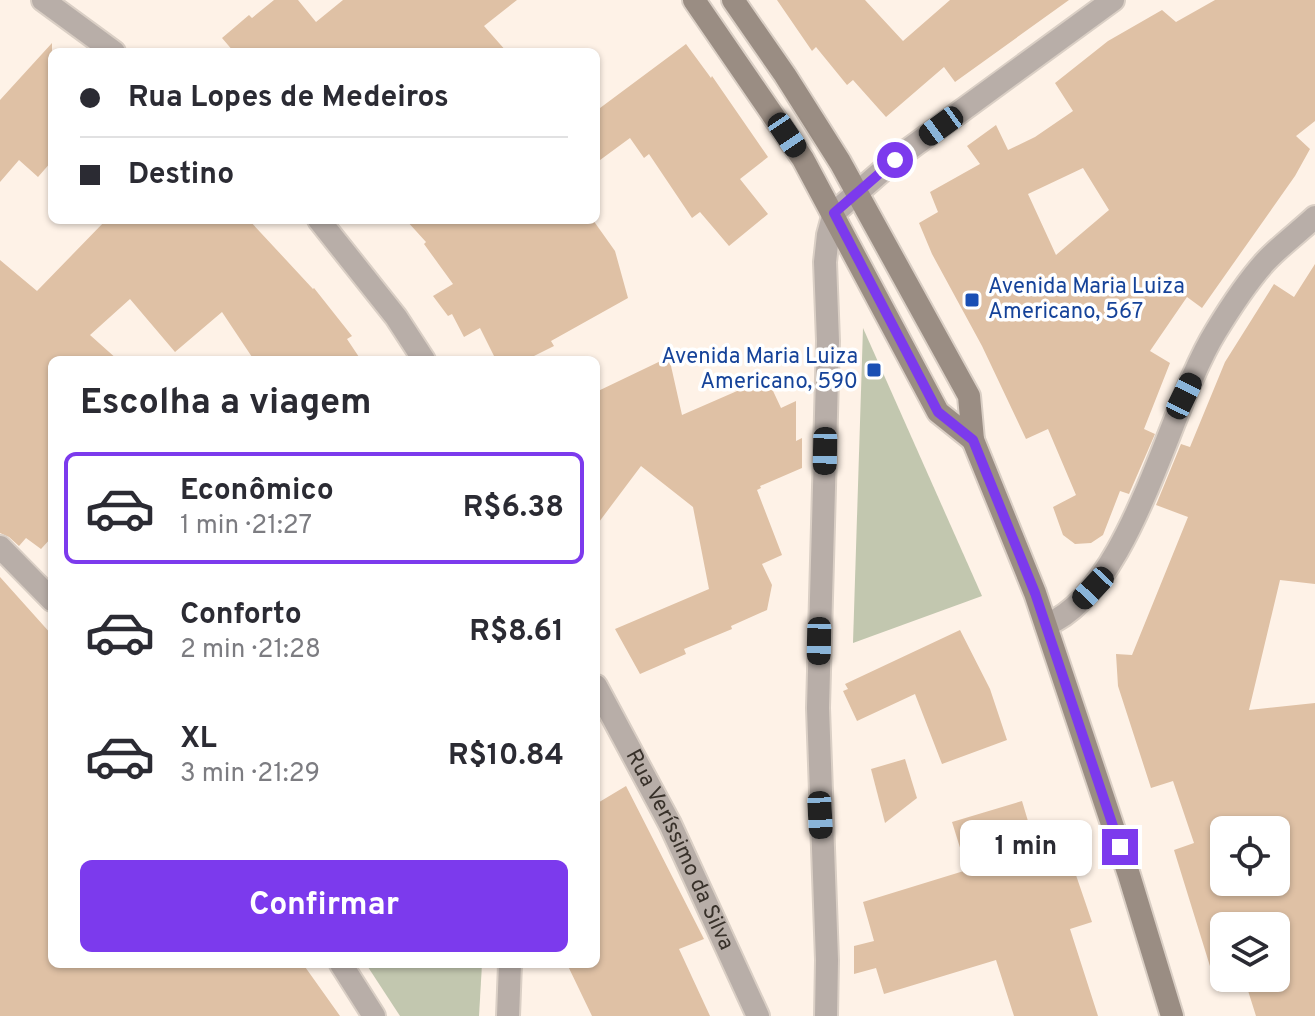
<!DOCTYPE html>
<html lang="pt">
<head>
<meta charset="utf-8">
<style>
	body { margin:0; font-family:Overpass,sans-serif; background:#f2f2f3; color:#2b2b33; height:100vh; display:flex; flex-direction:column; font-size:30px; white-space:nowrap }
	* { box-sizing:border-box; margin:0 }
	p { font-size:26px; color:#7c7c81 }
	.icon { flex:none; width:44px; height:44px; fill:none; stroke:currentColor; stroke-width:2; stroke-linecap:round; stroke-linejoin:round }
	.map { position:relative; flex:1; overflow:hidden }
	.drawer { position:absolute; left:48px; top:356px; width:552px; height:612px; display:flex; flex-direction:column; background:#fff; border-radius:12px; box-shadow:0 2px 6px #0004 }
	.drawer>* { flex:none }
	.guide { position:absolute; left:48px; top:48px; width:552px; height:176px; border-radius:12px; box-shadow:0 2px 6px #0004; display:grid; align-content:center; height:176px; padding:0 32px; background:#fff }
	.buttons { position:absolute; left:1210px; top:816px; display:grid; gap:16px }
	.buttons a { display:grid; place-items:center; width:80px; height:80px; border-radius:12px; background:#fff; box-shadow:0 2px 6px #0004; font-size:40px }
	.end { position:absolute; width:36px; height:36px; margin:-18px; border:10px solid #7c3aed; background:#fff; box-shadow:0 0 0 4px #fff }
	.from { border-radius:50% }
	.bubble { position:absolute; height:56px; border-radius:12px; background:#fff; box-shadow:0 2px 6px #0004; font-size:26px; font-weight:700; line-height:56px; text-align:center }
	.car { position:absolute; width:24px; height:48px; margin:-24px -12px; border-radius:10px; box-shadow:0 0 6px 2px #0007; background:linear-gradient(#222 24%,#8ab4d8 0 40%,#222 0 76%,#8ab4d8 0 86%,#222 0) }
	.guide b { display:flex; align-items:center; gap:28px; height:76px; font-size:30px }
	.guide b+b { border-top:2px solid #e1e1e2 }
	.guide i { width:20px; height:20px; background:#2b2b33 }
	ul { padding:0; list-style:none }
	li { display:flex; align-items:center; gap:24px; height:112px; margin:0 16px 12px; padding:0 16px; border:4px solid transparent; border-radius:12px }
	li div { flex:1 }
	li b { display:block; font-size:30px }
	li em { font-style:normal; font-weight:700 }
	li.active { border-color:#7c3aed }
	li>.icon { width:72px; height:72px; stroke-width:1.5 }
	h2 { padding:0 32px; font-size:36px; line-height:96px }
	.button { display:flex; gap:16px; margin-top:auto; padding:16px 32px }
	.button a { flex:1; height:92px; border-radius:12px; background:#7c3aed; color:#fff; font-size:32px; font-weight:700; line-height:92px; text-align:center }
	.map>svg:first-child { display:block }
	.green { fill:#c2c7af }
	.building { fill:#dfc1a5; fill-rule:evenodd }
	.lines { fill:none; stroke-linecap:round; stroke-linejoin:round }
	.minor-casing { stroke:#dacfc5; stroke-width:26 }
	.secondary-casing { stroke:#dacfc5; stroke-width:26 }
	.minor { stroke:#b8aea8; stroke-width:22 }
	.secondary { stroke:#9a8d83; stroke-width:22 }
	.route { stroke:#7c3aed; stroke-width:10 }
	.transit-dot { fill:#1a4fb4; stroke:#fff; stroke-width:3 }
	.labels { text-anchor:middle; dominant-baseline:central; stroke-width:7; stroke-linejoin:round; paint-order:stroke }
	.transit-label { font-size:22px; fill:#164399; stroke:#fff; text-anchor:start }
	.street-label { font-size:22px; fill:#38312a; stroke:#fff }
</style>
</head>
<body>
<div class="map">
<svg width="1315" height="1016" viewBox="0 0 1315 1016">
	<rect width="100%" height="100%" fill="#fef2e7"/>
	<g class="green">
		<path d="M863 328 982 596 853 643Z"/>
		<path d="M366 964H482L479 1016H400Z"/>
	</g>
	<g class="building">
		<path d="M274 0H298L316 22 343 0H517L484 26 507 52H234L222 38 249 15 252 18Z"/>
		<path d="M777 0H865L903 41 950 0H1069L955 82 944 67 886 117 853 80 847 85 816 47 812 51Z"/>
		<path d="M1215 0H1315V121L1296 136 1310 149 1295 176 1202 308 1187 297 1150 351 1170 363 1144 429 1155 434 1129 494 1120 491 1103 535 1091 543 1075 544 1063 535 1053 507 1076 495 1048 429 1026 439 982 346 932 254 919 223 938 212 930 192 980 164 967 146 996 125 1008 150 1035 137 1073 111 1055 83 1108 41 1162 10 1176 22ZM1083 168 1109 210 1056 255 1028 194Z"/>
		<path d="M52 43V161L38 177 19 160 0 182V100Z"/>
		<path d="M686 44 711 78 712 76 768 157 740 179 768 214 729 246 700 212 692 218 649 154 644 158 630 138 596 163V111Z"/>
		<path d="M106 220H249L313 289 314 288 352 336 347 339 361 360H254L222 312 175 352 130 299 90 335 118 360H52V537L41 549 26 538 19 546 9 537 0 533V260L37 291Z"/>
		<path d="M406 220H593L615 251 628 298 551 341 554 346 526 360H496L480 328 464 337 452 314 448 316 433 296 453 284 424 244 426 242Z"/>
		<path d="M1315 264V584L1280 580 1249 710 1315 703V1016H1256L1244 978H1276V926H1224V991L1218 992 1174 850 1194 843 1173 781 1151 788 1118 686 1116 654 1132 655 1188 517 1156 505 1181 444 1190 447 1225 362 1274 284 1294 297ZM1224 830H1276V882H1224Z"/>
		<path d="M669 357 682 415 767 378 781 408 796 401V441L802 438V468L760 486 761 488 757 490 782 555 762 564 772 585 767 610 731 626 732 629 684 649 686 654 640 674 615 629 709 589 693 507 641 466 596 526V392Z"/>
		<path d="M0 577 52 635V964H303L340 1016H0Z"/>
		<path d="M960 630 990 689 1007 740 942 764 915 694 857 721 843 691 848 689 845 684Z"/>
		<path d="M905 759 917 798 885 823 871 769Z"/>
		<path d="M626 786 704 939 679 949 710 1016H592L567 964H596V804Z"/>
		<path d="M1022 801 1036 848 1064 840 1092 922 1070 929 1098 1016H1014L996 960 884 994 876 968 854 974V946L874 941 863 902 967 870 952 822Z"/>
	</g>
	<g class="lines">
		<g class="minor-casing">
			<g id="minor">
				<path d="M43 0 114 52"/>
				<path d="M319 220 396 317 424 360"/>
				<path d="M0 547 52 600"/>
				<path d="M1046 625C1132 590 1167 410 1216 331 1230 308 1247 282 1265 262 1280 246 1299 232 1315 217"/>
				<path id="s1" d="M596 686 670 824 758 1016"/>
				<path d="M341 964 374 1016"/>
				<path d="M508 1016 510 964"/>
				<path d="M826 1016 827 960 818 708 828 341 825 262 828 235 834 213 897 158 1113 0"/>
			</g>
		</g>
		<g class="secondary-casing">
			<g id="secondary">
				<path d="M694 0 803 159 938 412 973 440"/>
				<path d="M733 0 785 75 840 162 969 396 973 440 1035 593 1129 875 1172 1016"/>
			</g>
		</g>
		<use href="#minor" class="minor"/>
		<use href="#secondary" class="secondary"/>
	</g>
	<g class="lines">
		<path class="route" d="M895 160 834 213 938 412 973 440 1035 593 1120 847"/>
	</g>
	<g class="transit-dot">
		<rect x="964" y="292" width="16" height="16" rx="4"/>
		<rect x="866" y="362" width="16" height="16" rx="4"/>
	</g>
	<g class="labels">
		<g class="transit-label">
			<text x="988" y="287">Avenida Maria Luiza<tspan x="988" dy="25">Americano, 567</tspan></text>
			<text x="858" y="357" text-anchor="end">Avenida Maria Luiza<tspan x="858" dy="25">Americano, 590</tspan></text>
		</g>
		<g class="street-label">
			<text stroke="none"><textPath href="#s1" startOffset="184">Rua Veríssimo da Silva</textPath></text>
		</g>
	</g>
</svg>
<div class="buttons">
<a><svg class="icon" aria-label="locate" viewBox="0 0 24 24"><circle cx="12" cy="12" r="6"/><path d="M12 2v4M12 18v4M2 12h4M18 12h4"/></svg></a>
<a><svg class="icon" aria-label="layers" viewBox="0 0 24 24"><path d="M12 4l9 5-9 5-9-5zM3 14l9 5 9-5"/></svg></a>
</div>
<i class="end from" style="left:895px;top:160px"></i>
<i class="end" style="left:1120px;top:847px"></i>
<div class="bubble" style="left:960px;top:820px;width:132px">1 min</div>
<i class="car" style="left:941px;top:126px;rotate:234deg"></i>
<i class="car" style="left:787px;top:135px;rotate:146deg"></i>
<i class="car" style="left:1184px;top:396px;rotate:26deg"></i>
<i class="car" style="left:825px;top:451px;rotate:181deg"></i>
<i class="car" style="left:1093px;top:588px;rotate:223deg"></i>
<i class="car" style="left:819px;top:641px;rotate:181deg"></i>
<i class="car" style="left:820px;top:815px;rotate:177deg"></i>
<div class="guide">
<b><i class="from"></i>Rua Lopes de Medeiros</b>
<b><i></i>Destino</b>
</div>
<section class="drawer">
<h2>Escolha a viagem</h2>
<ul>
<li class="active"><svg class="icon" aria-label="car" viewBox="0 0 24 24"><path d="M5 17H2v-5l4-1 3-4h7l3 4 3 1v5h-3M9 17h6M6 11h13"/><circle cx="7" cy="17" r="2"/><circle cx="17" cy="17" r="2"/></svg><div><b>Econômico</b><p>1 min · 21:27</p></div><em>R$6.38</em></li>
<li><svg class="icon" aria-label="car" viewBox="0 0 24 24"><path d="M5 17H2v-5l4-1 3-4h7l3 4 3 1v5h-3M9 17h6M6 11h13"/><circle cx="7" cy="17" r="2"/><circle cx="17" cy="17" r="2"/></svg><div><b>Conforto</b><p>2 min · 21:28</p></div><em>R$8.61</em></li>
<li><svg class="icon" aria-label="car" viewBox="0 0 24 24"><path d="M5 17H2v-5l4-1 3-4h7l3 4 3 1v5h-3M9 17h6M6 11h13"/><circle cx="7" cy="17" r="2"/><circle cx="17" cy="17" r="2"/></svg><div><b>XL</b><p>3 min · 21:29</p></div><em>R$10.84</em></li>
</ul>
<div class="button"><a>Confirmar</a></div>
</section>
</div>
</body>
</html>
